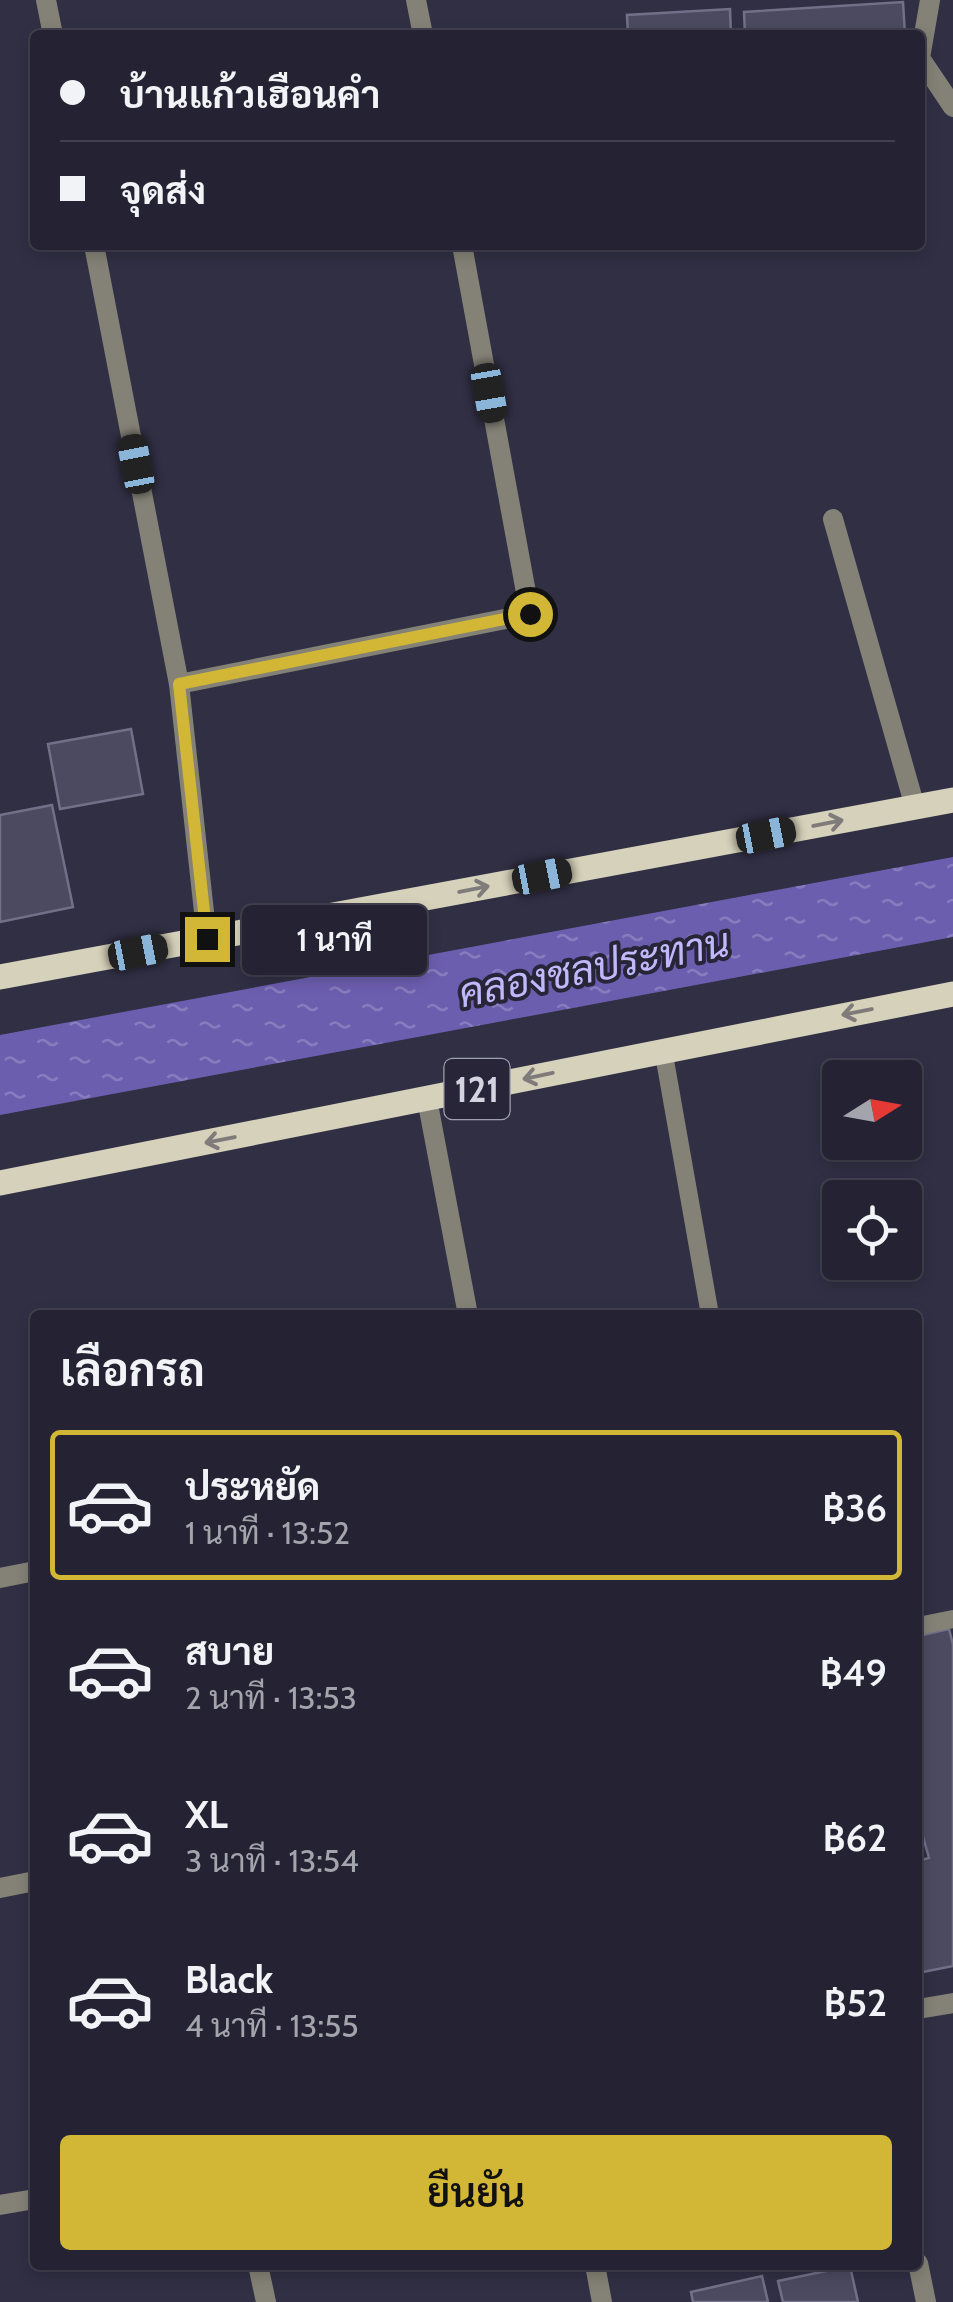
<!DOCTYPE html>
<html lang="th">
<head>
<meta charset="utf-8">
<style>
	body { margin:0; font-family:Cabin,Sarabun,sans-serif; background:#2d2b3b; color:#f1f3f6; height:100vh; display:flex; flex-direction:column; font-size:38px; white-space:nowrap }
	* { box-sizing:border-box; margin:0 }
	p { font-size:32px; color:#a3a4ac }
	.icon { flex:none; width:55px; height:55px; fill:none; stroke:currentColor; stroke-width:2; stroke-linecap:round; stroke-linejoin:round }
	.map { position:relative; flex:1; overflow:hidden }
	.sheet { position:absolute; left:30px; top:1310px; width:892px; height:960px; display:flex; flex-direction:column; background:#252333; border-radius:10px; box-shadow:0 5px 15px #0003,0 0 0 2px #42404e }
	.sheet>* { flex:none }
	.banner { position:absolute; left:30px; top:30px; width:895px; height:220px; border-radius:10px; box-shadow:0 5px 15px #0003,0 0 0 2px #42404e; display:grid; align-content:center; height:220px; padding:0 30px; background:#252333 }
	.needle { width:65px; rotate:79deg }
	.tools { position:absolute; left:822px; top:1060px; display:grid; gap:20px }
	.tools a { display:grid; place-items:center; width:100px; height:100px; border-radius:10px; background:#252333; box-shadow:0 5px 15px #0003,0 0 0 2px #42404e; font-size:50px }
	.end { position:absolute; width:45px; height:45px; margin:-22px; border:12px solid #d2b736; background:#111; box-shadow:0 0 0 5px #111 }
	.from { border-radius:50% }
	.bubble { position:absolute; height:70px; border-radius:10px; background:#252333; box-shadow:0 5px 15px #0003,0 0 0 2px #42404e; font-size:32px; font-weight:600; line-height:70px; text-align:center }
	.car { position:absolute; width:30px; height:60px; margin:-30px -15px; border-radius:12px; box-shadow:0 0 8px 2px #0007; background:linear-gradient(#222 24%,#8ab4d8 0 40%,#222 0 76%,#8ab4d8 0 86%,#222 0) }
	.banner b { display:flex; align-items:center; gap:35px; height:95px; font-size:38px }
	.banner b+b { border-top:2px solid #42404e }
	.banner i { width:25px; height:25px; background:#f1f3f6 }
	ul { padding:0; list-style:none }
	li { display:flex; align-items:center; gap:30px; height:150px; margin:0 20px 15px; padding:0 10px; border:5px solid transparent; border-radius:10px }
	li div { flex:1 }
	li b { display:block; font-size:38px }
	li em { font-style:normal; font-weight:600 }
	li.active { border-color:#d2b736 }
	li>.icon { width:90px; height:90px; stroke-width:1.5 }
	h2 { padding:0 30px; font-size:45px; line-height:120px }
	.cta { display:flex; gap:20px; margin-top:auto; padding:20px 30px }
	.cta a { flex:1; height:115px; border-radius:10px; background:#d2b736; color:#111; font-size:40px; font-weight:600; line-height:115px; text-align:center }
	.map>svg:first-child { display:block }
	.water { fill:url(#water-ripples) }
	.building { fill:#4c4a60; stroke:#727088; stroke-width:2.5 }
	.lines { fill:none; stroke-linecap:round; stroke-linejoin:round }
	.lane { stroke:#848176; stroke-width:18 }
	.street { stroke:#848176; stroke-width:20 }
	.primary { stroke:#d6d1ba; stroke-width:25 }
	.oneway { stroke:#7f7b7a }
	.route { stroke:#d2b736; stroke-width:12 }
	.labels { text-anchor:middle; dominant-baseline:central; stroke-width:8; stroke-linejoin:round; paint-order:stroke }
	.shield { fill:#282539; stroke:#a09fae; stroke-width:2.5 }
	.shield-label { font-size:35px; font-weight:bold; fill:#d4d3e0 }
	.water-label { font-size:40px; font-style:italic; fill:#bfb8fa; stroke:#282539 }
</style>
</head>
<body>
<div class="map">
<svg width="953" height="2302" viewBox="0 0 953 2302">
	<defs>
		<pattern id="water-ripples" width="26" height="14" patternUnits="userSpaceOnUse" patternTransform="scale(2.5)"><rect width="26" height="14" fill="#6c5eaf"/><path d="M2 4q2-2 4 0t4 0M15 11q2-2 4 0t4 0" fill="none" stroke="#877cbd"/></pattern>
	</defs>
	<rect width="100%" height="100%" fill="#312f44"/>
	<path class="water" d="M953 857V937L0 1115V1035Z"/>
	<g class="building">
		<path d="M903 2 905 35H745L744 12Z"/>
		<path d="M730 9 731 35H628L627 15Z"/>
		<path d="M131 729 143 794 60 809 48 744Z"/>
		<path d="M52 805 73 907 0 922V815Z"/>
		<path d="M949 1629 953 1645V1966L918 1973V1861L929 1858 918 1819V1636Z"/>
		<path d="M850 2266 858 2302H783L778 2281Z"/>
		<path d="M762 2276 768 2302H693L691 2292Z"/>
	</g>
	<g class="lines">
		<g class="lane">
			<path d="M663 1049 710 1315"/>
			<path d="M918 1626 953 1619"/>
		</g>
		<g class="street">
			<path d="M46 0 53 35"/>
			<path d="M416 0 423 35"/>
			<path d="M930 0 920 58 953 107"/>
			<path d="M94 245 179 684 207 939"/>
			<path d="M833 519 915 807"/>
			<path d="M179 684 530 614 462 245"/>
			<path d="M427 1099 468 1315"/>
			<path d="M0 1578 35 1571"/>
			<path d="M0 1888 35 1881"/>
			<path d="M918 2009 953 2003"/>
			<path d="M0 2205 35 2199"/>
			<path d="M918 2263 926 2302"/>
			<path d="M258 2265 266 2302"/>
			<path d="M595 2265 602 2302"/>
		</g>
		<g class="primary">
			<path d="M0 977 953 800"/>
			<path d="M0 1183 953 994"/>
		</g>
	</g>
	<defs><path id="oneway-shaft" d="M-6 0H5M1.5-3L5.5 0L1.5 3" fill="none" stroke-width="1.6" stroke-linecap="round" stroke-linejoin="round" transform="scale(2.5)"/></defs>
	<g class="oneway">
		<use href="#oneway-shaft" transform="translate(828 823) rotate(-11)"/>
		<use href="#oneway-shaft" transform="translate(474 889) rotate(-11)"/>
		<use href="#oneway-shaft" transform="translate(857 1012) rotate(169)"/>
		<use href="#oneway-shaft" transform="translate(538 1076) rotate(168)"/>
		<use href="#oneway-shaft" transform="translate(220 1140) rotate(169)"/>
	</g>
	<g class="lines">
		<path class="route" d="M207 939 179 684 530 614"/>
	</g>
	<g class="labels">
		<rect class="shield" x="444.5" y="1059" width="65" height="60" rx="8"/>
		<g class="shield-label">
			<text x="477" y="1089">121</text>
		</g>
		<g class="water-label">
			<text transform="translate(594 967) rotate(-11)">คลองชลประทาน</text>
		</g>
	</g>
</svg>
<div class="tools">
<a><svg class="needle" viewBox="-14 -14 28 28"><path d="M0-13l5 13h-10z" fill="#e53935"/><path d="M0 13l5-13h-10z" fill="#a3a4ac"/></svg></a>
<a><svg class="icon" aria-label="locate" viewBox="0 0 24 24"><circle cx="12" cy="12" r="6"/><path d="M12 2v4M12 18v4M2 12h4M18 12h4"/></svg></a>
</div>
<i class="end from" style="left:530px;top:614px"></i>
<i class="end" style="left:207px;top:939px"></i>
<div class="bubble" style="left:242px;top:905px;width:185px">1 นาที</div>
<i class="car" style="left:489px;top:393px;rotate:170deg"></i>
<i class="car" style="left:136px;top:464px;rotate:349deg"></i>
<i class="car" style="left:766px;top:835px;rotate:79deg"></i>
<i class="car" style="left:542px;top:876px;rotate:79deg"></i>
<i class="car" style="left:138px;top:952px;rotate:79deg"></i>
<div class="banner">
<b><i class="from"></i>บ้านแก้วเฮือนคำ</b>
<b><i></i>จุดส่ง</b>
</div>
<section class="sheet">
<h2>เลือกรถ</h2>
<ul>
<li class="active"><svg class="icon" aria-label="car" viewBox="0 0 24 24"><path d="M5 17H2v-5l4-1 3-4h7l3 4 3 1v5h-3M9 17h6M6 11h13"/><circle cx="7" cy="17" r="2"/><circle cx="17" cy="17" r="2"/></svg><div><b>ประหยัด</b><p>1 นาที · 13:52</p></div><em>฿36</em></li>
<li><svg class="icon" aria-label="car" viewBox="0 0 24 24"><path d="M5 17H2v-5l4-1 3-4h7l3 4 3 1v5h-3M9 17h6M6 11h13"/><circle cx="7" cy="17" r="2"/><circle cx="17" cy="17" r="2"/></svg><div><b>สบาย</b><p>2 นาที · 13:53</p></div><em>฿49</em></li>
<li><svg class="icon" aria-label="car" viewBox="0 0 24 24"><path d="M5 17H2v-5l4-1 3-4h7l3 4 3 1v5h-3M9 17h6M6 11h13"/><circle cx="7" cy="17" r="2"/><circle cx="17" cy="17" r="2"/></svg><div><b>XL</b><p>3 นาที · 13:54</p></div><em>฿62</em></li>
<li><svg class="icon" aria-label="car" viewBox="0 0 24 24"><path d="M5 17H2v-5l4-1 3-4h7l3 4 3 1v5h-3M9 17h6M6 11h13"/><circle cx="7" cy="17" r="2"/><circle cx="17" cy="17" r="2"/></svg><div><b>Black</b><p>4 นาที · 13:55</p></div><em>฿52</em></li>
</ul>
<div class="cta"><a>ยืนยัน</a></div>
</section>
</div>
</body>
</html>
